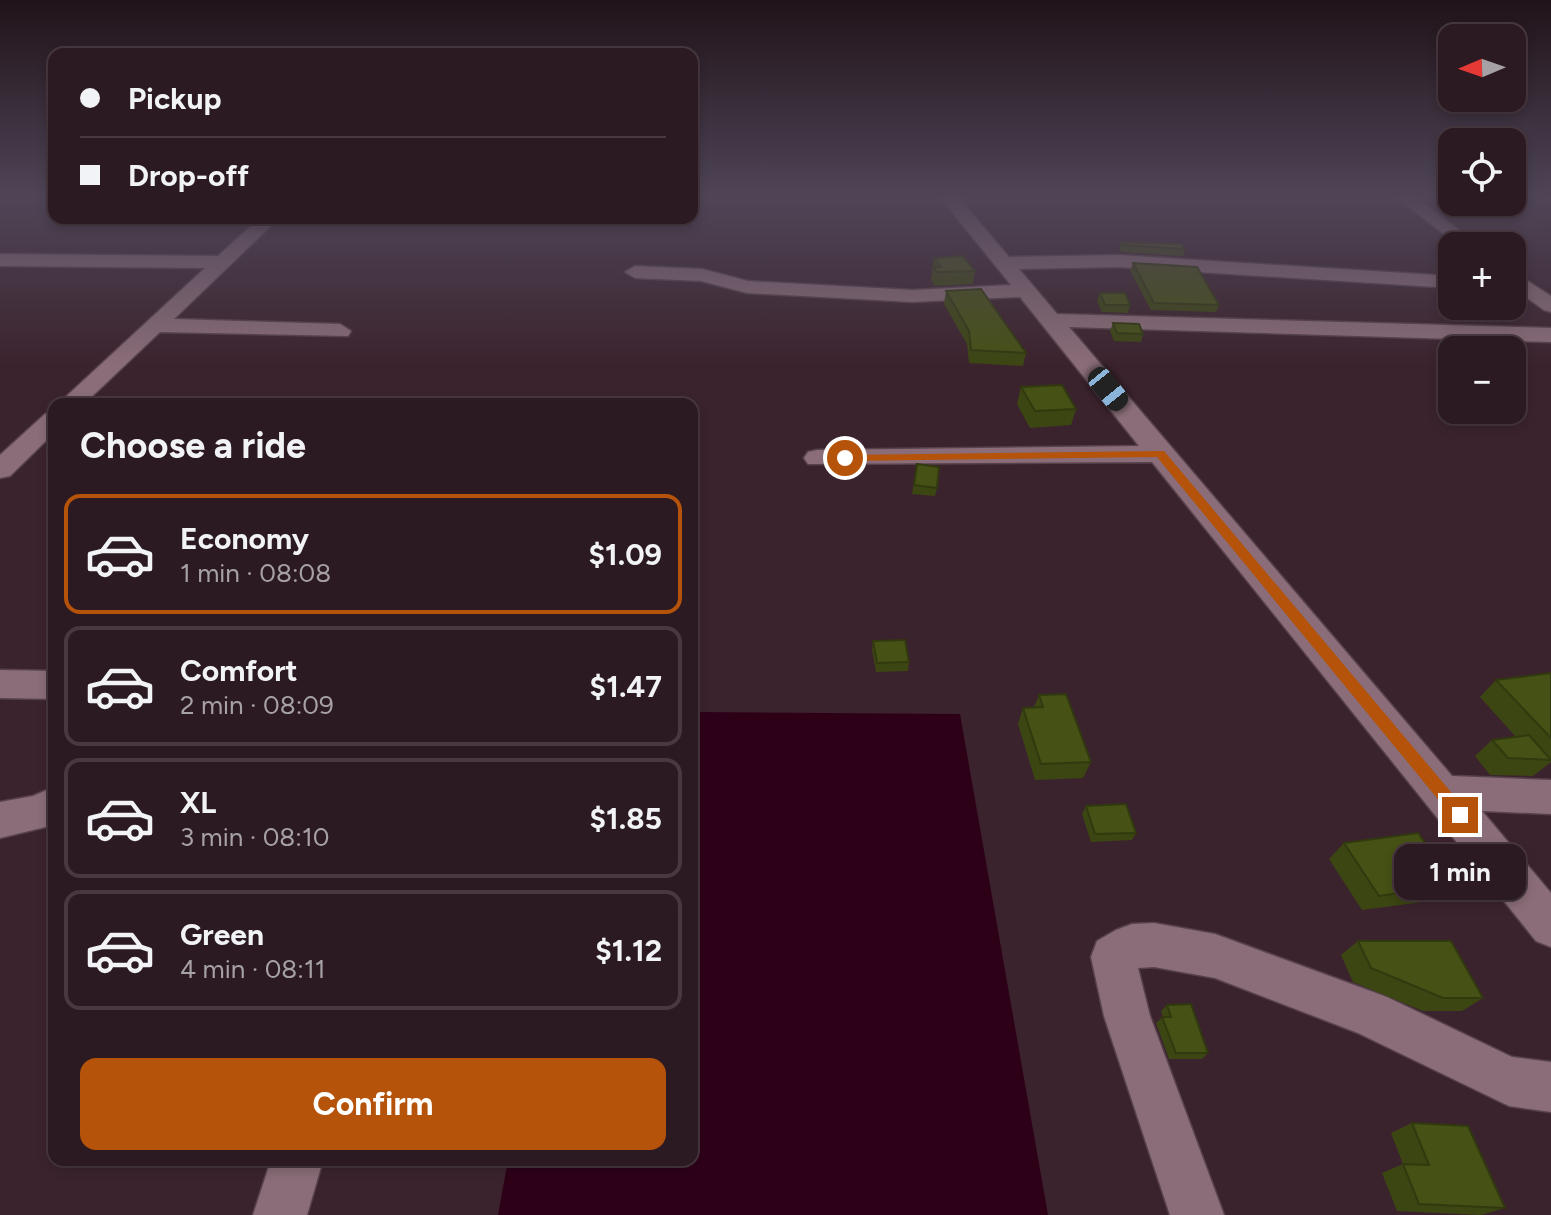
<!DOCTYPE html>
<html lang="en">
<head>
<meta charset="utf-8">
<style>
	body { margin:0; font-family:Figtree,sans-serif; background:#34232a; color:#f1f3f6; height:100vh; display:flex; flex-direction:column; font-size:30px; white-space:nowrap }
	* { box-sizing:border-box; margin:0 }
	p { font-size:26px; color:#a6a1a5 }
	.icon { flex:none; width:44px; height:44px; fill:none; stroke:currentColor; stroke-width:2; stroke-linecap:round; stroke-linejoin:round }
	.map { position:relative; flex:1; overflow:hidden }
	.sheet { position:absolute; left:48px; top:398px; width:650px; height:768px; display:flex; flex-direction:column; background:#2c1a22; border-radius:16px; box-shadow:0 4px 12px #0003,0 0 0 2px #483840 }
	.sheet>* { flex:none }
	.hud { position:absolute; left:48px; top:48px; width:650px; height:176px; border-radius:16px; box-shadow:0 4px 12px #0003,0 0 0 2px #483840; display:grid; align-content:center; height:176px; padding:0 32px; background:#2c1a22 }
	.needle { width:52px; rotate:268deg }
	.controls { position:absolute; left:1438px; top:24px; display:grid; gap:16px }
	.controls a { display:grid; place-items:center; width:88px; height:88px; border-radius:16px; background:#2c1a22; box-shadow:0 4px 12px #0003,0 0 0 2px #483840; font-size:40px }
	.end { position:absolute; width:36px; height:36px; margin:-18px; border:10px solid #b45309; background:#fff; box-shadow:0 0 0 4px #fff }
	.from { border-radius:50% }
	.bubble { position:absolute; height:56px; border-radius:16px; background:#2c1a22; box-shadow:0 4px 12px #0003,0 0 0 2px #483840; font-size:26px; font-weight:700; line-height:56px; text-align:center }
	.car { position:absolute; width:24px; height:48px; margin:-24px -12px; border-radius:10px; box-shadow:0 0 6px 2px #0007; background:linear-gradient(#222 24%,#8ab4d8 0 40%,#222 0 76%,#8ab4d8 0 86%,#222 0) }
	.hud b { display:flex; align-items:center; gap:28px; height:76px; font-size:30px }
	.hud b+b { border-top:2px solid #483840 }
	.hud i { width:20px; height:20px; background:#f1f3f6 }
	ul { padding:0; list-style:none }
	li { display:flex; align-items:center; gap:24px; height:120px; margin:0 16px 12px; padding:0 16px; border:4px solid #483840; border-radius:16px }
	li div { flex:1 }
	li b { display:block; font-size:30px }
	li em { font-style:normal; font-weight:700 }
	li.selected { border-color:#b45309 }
	li>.icon { width:72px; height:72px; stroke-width:1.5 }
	h2 { padding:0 32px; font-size:36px; line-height:96px }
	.action { display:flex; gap:16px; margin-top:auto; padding:16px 32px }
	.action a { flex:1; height:92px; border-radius:16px; background:#b45309; color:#fff; font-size:32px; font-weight:700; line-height:92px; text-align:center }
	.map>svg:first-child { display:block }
	.water { fill:#2e0018 }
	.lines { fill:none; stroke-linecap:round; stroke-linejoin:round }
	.minor-casing { stroke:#57424b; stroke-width:3 }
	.minor { fill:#8a6d78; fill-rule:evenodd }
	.wall { fill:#3c4612 }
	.building { fill:#465115; stroke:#31390f; stroke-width:2 }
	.route { fill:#b45309 }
</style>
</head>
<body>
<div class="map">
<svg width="1551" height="1215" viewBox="0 0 1551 1215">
	<rect width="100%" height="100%" fill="#3b232d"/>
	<path class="water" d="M692 712 960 714 1048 1215H498L508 1160H692Z"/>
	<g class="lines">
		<g class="minor-casing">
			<g id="minor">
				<path d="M939 196H957L1009 257 1119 255 1452 276V288L1119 267 1019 269 1057 314 1551 328V342L1069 327 1452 776 1551 780V814L1482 811 1551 893V947L1536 941 1152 462 808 464 804 458 808 452 817 450 1139 446 1020 297 912 302 747 293 701 281 635 278 625 272 635 266 702 269 748 281 912 290 1011 285Z"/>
				<path d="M1395 196H1414L1480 246H1459Z"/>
				<path d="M260 218H279L174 319 340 324 351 331 348 336 160 332 84 404H58L205 268 0 266V254L218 256Z"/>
				<path d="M1512 271 1551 296V312L1544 310 1512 287Z"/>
				<path d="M54 411V433L10 476 0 478V455L45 414Z"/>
				<path d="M0 670 54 671V699L0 698Z"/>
				<path d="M54 787V825L0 838V802L33 796Z"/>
				<path d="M1154 923 1215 934 1387 997 1512 1057 1551 1062V1112L1509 1106 1358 1033 1215 978 1154 967 1138 968 1150 1016 1224 1215H1170L1104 1016 1091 957 1097 941 1116 930 1132 924Z"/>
				<path d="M271 1160H323L307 1215H253Z"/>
			</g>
		</g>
		<use href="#minor" class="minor"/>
	</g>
	<g class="wall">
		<path d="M1121 242 1185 249 1183 256 1121 252 1119 249Z"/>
		<path d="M934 258 975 271 973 284 935 286 931 280Z"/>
		<path d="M1133 263 1219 305 1216 312 1151 310 1130 271Z"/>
		<path d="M946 291 1026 353 1023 366 969 363 967 344 944 304Z"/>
		<path d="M1100 293 1130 305 1128 313 1102 312 1097 301Z"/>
		<path d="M1113 323 1143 334 1141 342 1114 341 1110 331Z"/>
		<path d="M1021 387 1076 409 1071 425 1030 428 1017 404Z"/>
		<path d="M917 464 937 488 935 496 912 494Z"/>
		<path d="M873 641 909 662 908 671 876 672 872 650Z"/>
		<path d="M1551 673V762L1533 776 1490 775 1475 756 1492 740 1516 737 1480 697 1496 680Z"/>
		<path d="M1039 695 1091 762 1083 778 1035 780 1018 724 1023 708 1034 707Z"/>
		<path d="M1086 806 1136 833 1132 840 1091 842 1082 814Z"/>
		<path d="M1344 843 1456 885 1438 900 1362 910 1329 859Z"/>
		<path d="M1358 941 1483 998 1462 1011H1423L1353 982 1341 955Z"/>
		<path d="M1167 1005 1208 1053 1202 1059H1169L1156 1023 1163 1017 1161 1011Z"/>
		<path d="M1412 1123 1505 1208 1481 1215 1397 1211 1382 1173 1403 1164 1391 1133Z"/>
	</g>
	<g class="building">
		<path d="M1121 242 1181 244 1185 249 1123 245Z"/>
		<path d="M963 256 975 271 937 272 933 267H941L934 258Z"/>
		<path d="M1133 263 1197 267 1219 305 1154 303Z"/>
		<path d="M981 289 1026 353 971 350 969 331 946 291Z"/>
		<path d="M1100 293H1125L1130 305H1105Z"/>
		<path d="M1113 323 1139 324 1143 334 1117 333Z"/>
		<path d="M1062 385 1076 409 1035 411 1021 387Z"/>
		<path d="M917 464 939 467 937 488 914 485Z"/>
		<path d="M905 640 909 662 877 663 873 641Z"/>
		<path d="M1551 673V738L1496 680Z"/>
		<path d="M1066 694 1091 762 1041 764 1023 708 1043 707 1039 695Z"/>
		<path d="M1529 735 1551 760 1508 758 1492 740Z"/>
		<path d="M1126 804 1136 833 1095 834 1086 806Z"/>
		<path d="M1418 833 1456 885 1379 896 1344 843Z"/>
		<path d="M1358 941H1451L1483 998H1443L1371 968Z"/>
		<path d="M1191 1004 1208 1053H1176L1162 1017H1171L1167 1005Z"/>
		<path d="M1412 1123 1468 1126 1505 1208 1419 1204 1403 1164 1429 1165Z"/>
	</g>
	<linearGradient id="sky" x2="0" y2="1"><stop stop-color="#201319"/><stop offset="0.54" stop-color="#4f4557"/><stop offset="1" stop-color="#4f4557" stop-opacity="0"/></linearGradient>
	<rect width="1551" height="366" fill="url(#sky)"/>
	<path class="route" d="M1164 451 1466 810V820H1455L1157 457 845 461 840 458 845 455Z"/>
</svg>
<div class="controls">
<a><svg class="needle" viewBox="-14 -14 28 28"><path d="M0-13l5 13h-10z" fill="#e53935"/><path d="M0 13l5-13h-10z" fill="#a6a1a5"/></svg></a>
<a><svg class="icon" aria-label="locate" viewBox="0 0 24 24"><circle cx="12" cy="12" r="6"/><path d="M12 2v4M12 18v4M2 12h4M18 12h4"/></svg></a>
<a>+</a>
<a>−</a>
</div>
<i class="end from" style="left:845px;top:458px"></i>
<i class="end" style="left:1460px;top:815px"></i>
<div class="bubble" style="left:1394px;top:844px;width:132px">1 min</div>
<i class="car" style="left:1108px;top:389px;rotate:141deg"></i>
<div class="hud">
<b><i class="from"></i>Pickup</b>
<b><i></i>Drop-off</b>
</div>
<section class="sheet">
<h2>Choose a ride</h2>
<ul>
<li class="selected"><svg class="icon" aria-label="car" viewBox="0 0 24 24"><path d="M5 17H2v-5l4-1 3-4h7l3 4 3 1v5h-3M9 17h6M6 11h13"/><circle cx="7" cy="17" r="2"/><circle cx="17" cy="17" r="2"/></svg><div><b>Economy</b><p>1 min · 08:08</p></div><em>$1.09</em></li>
<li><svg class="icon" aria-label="car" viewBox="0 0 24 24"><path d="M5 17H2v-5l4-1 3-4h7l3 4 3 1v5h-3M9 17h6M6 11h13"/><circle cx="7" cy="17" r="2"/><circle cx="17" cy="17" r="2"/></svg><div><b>Comfort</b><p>2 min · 08:09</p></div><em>$1.47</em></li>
<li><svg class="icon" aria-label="car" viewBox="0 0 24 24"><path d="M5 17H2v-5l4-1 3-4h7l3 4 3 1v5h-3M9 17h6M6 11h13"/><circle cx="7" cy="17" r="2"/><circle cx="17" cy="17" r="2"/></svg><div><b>XL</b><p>3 min · 08:10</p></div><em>$1.85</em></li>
<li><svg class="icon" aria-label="car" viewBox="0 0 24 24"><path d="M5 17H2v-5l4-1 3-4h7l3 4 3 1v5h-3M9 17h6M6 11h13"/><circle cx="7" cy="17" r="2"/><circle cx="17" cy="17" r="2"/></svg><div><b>Green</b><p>4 min · 08:11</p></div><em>$1.12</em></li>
</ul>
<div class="action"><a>Confirm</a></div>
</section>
</div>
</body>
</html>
